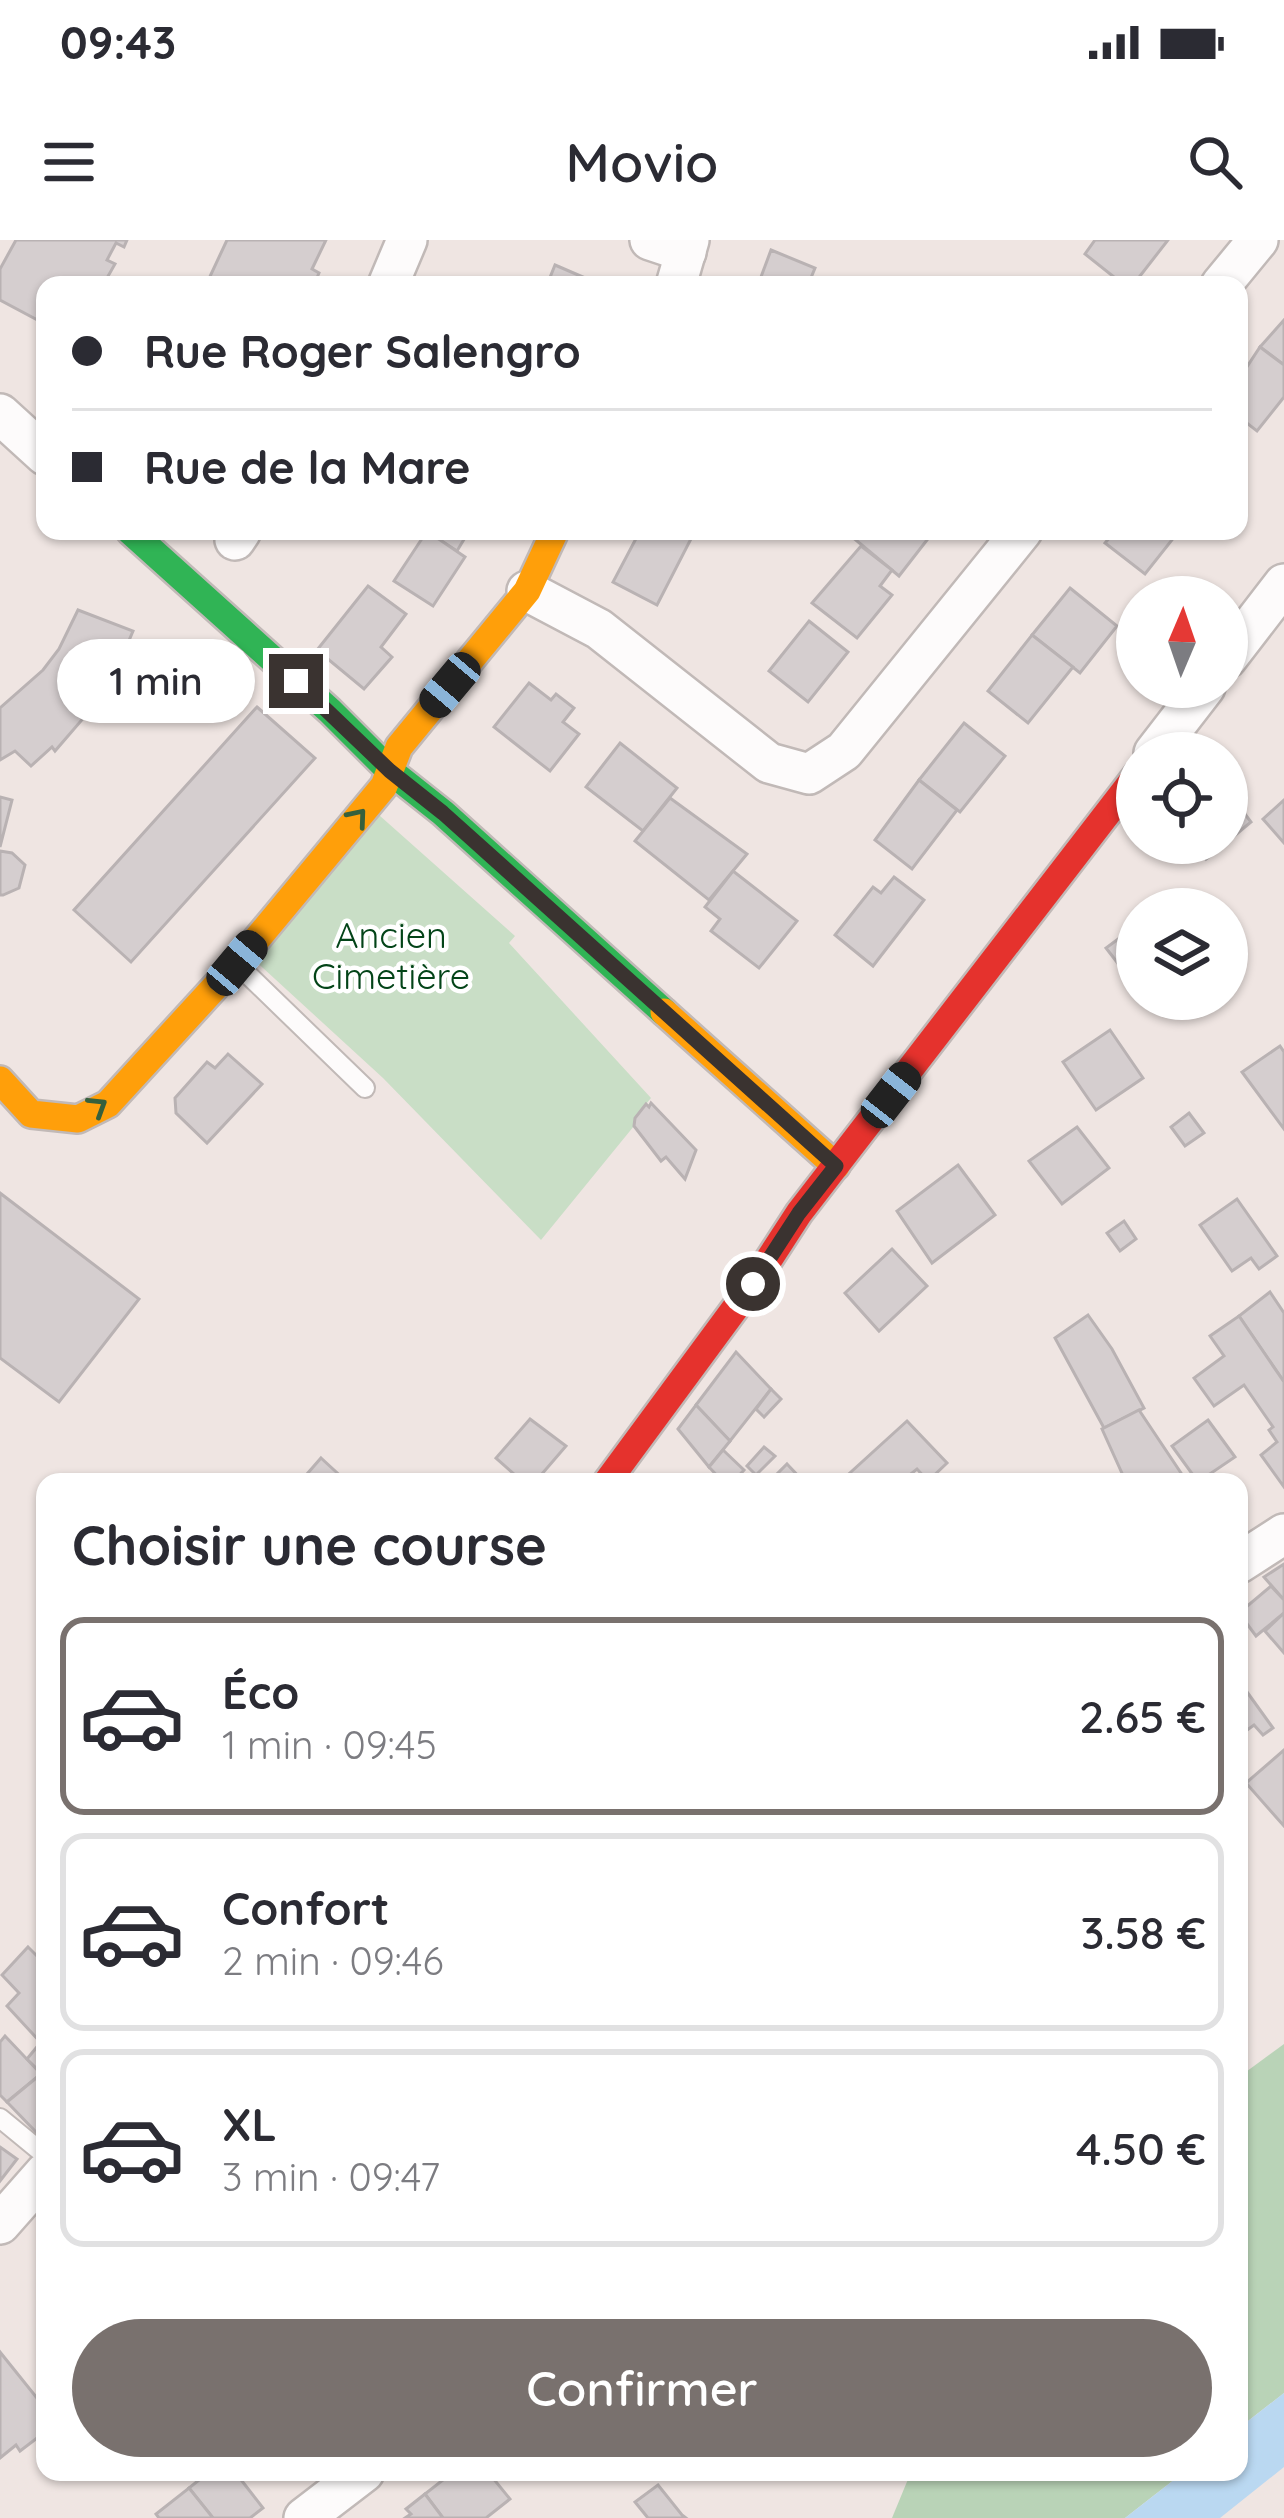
<!DOCTYPE html>
<html lang="fr">
<head>
<meta charset="utf-8">
<style>
	body { margin:0; font-family:Quicksand,sans-serif; background:#f7f7f7; color:#2b2b33; height:100vh; display:flex; flex-direction:column; font-size:45px; white-space:nowrap }
	* { box-sizing:border-box; margin:0 }
	p { font-size:39px; color:#7c7c81 }
	.icon { flex:none; width:66px; height:66px; fill:none; stroke:currentColor; stroke-width:2; stroke-linecap:round; stroke-linejoin:round }
	.map { position:relative; flex:1; overflow:hidden }
	.sheet { position:absolute; left:36px; top:1233px; width:1212px; height:1008px; display:flex; flex-direction:column; background:#fff; border-radius:24px; box-shadow:0 3px 9px #0004 }
	.sheet>* { flex:none }
	.guide { position:absolute; left:36px; top:36px; width:1212px; height:264px; border-radius:24px; box-shadow:0 3px 9px #0004; display:grid; align-content:center; height:264px; padding:0 36px; background:#fff }
	.needle { width:78px; rotate:2deg }
	.fabs { position:absolute; left:1116px; top:336px; display:grid; gap:24px }
	.fabs a { display:grid; place-items:center; width:132px; height:132px; border-radius:50%; background:#fff; box-shadow:0 3px 9px #0004; font-size:60px }
	.end { position:absolute; width:54px; height:54px; margin:-27px; border:15px solid #3a3330; background:#fff; box-shadow:0 0 0 6px #fff }
	.from { border-radius:50% }
	.bubble { position:absolute; height:84px; border-radius:42px; background:#fff; box-shadow:0 3px 9px #0004; font-size:39px; font-weight:600; line-height:84px; text-align:center }
	.car { position:absolute; width:36px; height:72px; margin:-36px -18px; border-radius:15px; box-shadow:0 0 9px 3px #0007; background:linear-gradient(#222 24%,#8ab4d8 0 40%,#222 0 76%,#8ab4d8 0 86%,#222 0) }
	.guide b { display:flex; align-items:center; gap:42px; height:114px; font-size:45px }
	.guide b+b { border-top:3px solid #e1e1e2 }
	.guide i { width:30px; height:30px; background:#2b2b33 }
	ul { padding:0; list-style:none }
	li { display:flex; align-items:center; gap:36px; height:198px; margin:0 24px 18px; padding:0 12px; border:6px solid #e1e1e2; border-radius:24px }
	li div { flex:1 }
	li b { display:block; font-size:45px }
	li em { font-style:normal; font-weight:600 }
	li.selected { border-color:#79716e }
	li>.icon { width:108px; height:108px; stroke-width:1.5 }
	h2 { padding:0 36px; font-size:54px; line-height:144px }
	.primary-button { display:flex; gap:24px; margin-top:auto; padding:24px 36px }
	.primary-button a { flex:1; height:138px; border-radius:72px; background:#79716e; color:#fff; font-size:48px; font-weight:600; line-height:138px; text-align:center }
	.status { display:flex; justify-content:space-between; align-items:center; height:84px; padding:0 60px; background:#fff; direction:ltr }
	.status svg { height:33px; fill:currentColor }
	header { display:flex; justify-content:space-between; align-items:center; height:156px; padding:0 36px; background:#fff; font-size:54px; font-weight:600 }
	.map>svg:first-child { display:block }
	.green { fill:#c9dec6 }
	.forest { fill:#b9d3b7 }
	.water { fill:#bad8f1 }
	.building { fill:#d5cecf; stroke:#b9b2b3; stroke-width:3 }
	.lines { fill:none; stroke-linecap:round; stroke-linejoin:round }
	.lane-casing { stroke:#c1b9b7; stroke-width:22 }
	.street-casing { stroke:#c1b9b7; stroke-width:44 }
	.fast-casing { stroke:#c1b9b7; stroke-width:32 }
	.slow-casing { stroke:#c1b9b7; stroke-width:32 }
	.jam-casing { stroke:#c1b9b7; stroke-width:32 }
	.lane { stroke:#fdfbfb; stroke-width:18 }
	.street { stroke:#fdfbfb; stroke-width:39 }
	.fast { stroke:#30b455; stroke-width:27 }
	.slow { stroke:#ff9f0a; stroke-width:27 }
	.jam { stroke:#e5322d; stroke-width:27 }
	.oneway { stroke:#36603d }
	.route { stroke:#3a3330; stroke-width:15 }
	.labels { text-anchor:middle; dominant-baseline:central; stroke-width:9; stroke-linejoin:round; paint-order:stroke }
	.park-label { font-size:36px; fill:#034418; stroke:#fff }
</style>
</head>
<body>
<div class="status"><b>09:43</b><svg viewBox="0 0 49 12"><path d="M0 12V9h3v3zM5 12V6h3v6zM10 12V3h3v9zM15 12V0h3v12zM26 1h20v11H26zM47 4h2v5h-2z"/></svg></div>
<header><svg class="icon" aria-label="menu" viewBox="0 0 24 24"><path d="M4 6h16M4 12h16M4 18h16"/></svg>Movio<svg class="icon" aria-label="search" viewBox="0 0 24 24"><circle cx="10" cy="10" r="6"/><path d="M15 15l6 6"/></svg></header>
<div class="map">
<svg width="1284" height="2278" viewBox="0 0 1284 2278">
	<rect width="100%" height="100%" fill="#efe5e2"/>
	<path class="green" d="M379 575 515 696 509 703 651 858 635 877 634 886 541 1000 383 838 251 717Z"/>
	<g class="forest">
		<path d="M1284 1804V2153L1239 2188V1837Z"/>
		<path d="M911 2232H1184L1125 2278H892Z"/>
	</g>
	<path class="water" d="M1284 2153V2227L1220 2278H1125L1184 2232H1239V2188Z"/>
	<g class="building">
		<path d="M16 0H127L124 7 116 3 107 20 115 24 103 45H45V84L0 60V29Z"/>
		<path d="M227 0H326L312 29 319 33 314 45H206Z"/>
		<path d="M1095 0H1168L1133 45H1124L1085 14Z"/>
		<path d="M771 10 815 28 808 45H758Z"/>
		<path d="M555 25 597 43 596 45H547Z"/>
		<path d="M1284 80V125L1260 107Z"/>
		<path d="M1260 107 1284 125V157L1257 191 1239 177V139Z"/>
		<path d="M426 291H469L457 311Z"/>
		<path d="M427 291 465 317 433 366 394 341Z"/>
		<path d="M640 291H695L657 365 613 342Z"/>
		<path d="M845 291H934L899 336Z"/>
		<path d="M1115 291H1179L1145 334 1105 303Z"/>
		<path d="M861 306 892 330 880 346 892 355 857 398 812 363Z"/>
		<path d="M368 346 406 374 381 407 392 417 364 449 317 410Z"/>
		<path d="M1070 348 1117 386 1080 433 1032 395Z"/>
		<path d="M78 370 133 391 122 417 129 421 121 438 117 436 99 460 103 465 91 479 86 475 55 511 52 507 31 526 15 511 0 520V468L43 430 59 409Z"/>
		<path d="M809 381 848 412 808 462 769 431Z"/>
		<path d="M1032 395 1073 427 1028 483 988 451Z"/>
		<path d="M529 443 551 460 556 454 574 468 563 482 579 494 550 531 494 487Z"/>
		<path d="M257 467 315 518 131 722 74 670Z"/>
		<path d="M964 483 1005 516 960 572 919 540Z"/>
		<path d="M620 503 677 548 643 591 586 547Z"/>
		<path d="M919 540 957 570 912 629 875 600Z"/>
		<path d="M1227 550 1251 582 1227 602Z"/>
		<path d="M0 557 12 560 0 607Z"/>
		<path d="M670 558 747 614 709 660 635 601Z"/>
		<path d="M1284 560V603L1263 579Z"/>
		<path d="M1194 603H1226L1206 619Z"/>
		<path d="M0 611 12 613 25 625 19 648 3 655H0Z"/>
		<path d="M733 631 797 681 759 728 711 691 720 679 705 667Z"/>
		<path d="M894 637 924 660 873 726 835 695 873 647 881 653Z"/>
		<path d="M1137 685V748L1106 708Z"/>
		<path d="M1110 790 1143 838 1096 870 1063 822Z"/>
		<path d="M1280 806 1284 812V889L1242 832Z"/>
		<path d="M228 814 262 844 207 903 176 873 175 858 207 822 215 828Z"/>
		<path d="M651 863 696 910 685 939 666 917 661 921 634 886 635 878 646 864 649 867Z"/>
		<path d="M1189 873 1204 893 1185 906 1171 887Z"/>
		<path d="M1077 887 1109 928 1062 964 1029 921Z"/>
		<path d="M958 925 995 975 932 1023 897 971Z"/>
		<path d="M0 953 139 1059 59 1162 0 1118Z"/>
		<path d="M1237 959 1277 1016 1259 1029 1251 1018 1232 1031 1200 985Z"/>
		<path d="M1124 981 1136 999 1120 1011 1107 993Z"/>
		<path d="M892 1009 927 1046 879 1091 845 1053Z"/>
		<path d="M1270 1052 1284 1073V1142L1239 1076Z"/>
		<path d="M1088 1075 1112 1109 1144 1168 1104 1188 1055 1098Z"/>
		<path d="M1239 1076 1284 1142V1247L1261 1215 1277 1202 1269 1190 1273 1187 1244 1145 1214 1166 1194 1138 1224 1116 1210 1096Z"/>
		<path d="M736 1112 771 1149 730 1201 696 1165Z"/>
		<path d="M771 1149 781 1159 764 1177 756 1169Z"/>
		<path d="M696 1165 730 1201 709 1227 678 1189Z"/>
		<path d="M1139 1170 1187 1242H1126L1102 1189Z"/>
		<path d="M530 1179 566 1206 535 1242H523L496 1218Z"/>
		<path d="M1208 1180 1235 1217 1198 1242 1172 1206Z"/>
		<path d="M907 1181 947 1223 928 1241 917 1229 901 1242H840Z"/>
		<path d="M764 1207 775 1216 756 1235 747 1226Z"/>
		<path d="M723 1210 744 1230 733 1242H723L709 1227Z"/>
		<path d="M321 1218 347 1242H300Z"/>
		<path d="M787 1224 804 1242H769Z"/>
		<path d="M1284 1324V1360L1264 1337Z"/>
		<path d="M1271 1346 1284 1360V1373L1256 1396 1239 1373Z"/>
		<path d="M1284 1373V1413L1265 1391Z"/>
		<path d="M1242 1445 1273 1488 1263 1495 1254 1485 1239 1496Z"/>
		<path d="M1284 1510V1586L1246 1543Z"/>
		<path d="M28 1707 45 1724 43 1805 7 1766 19 1753 2 1735Z"/>
		<path d="M5 1796 41 1834 7 1862 0 1855V1802Z"/>
		<path d="M36 1808 45 1817V1837L27 1819Z"/>
		<path d="M41 1834 45 1837V1883L36 1892 7 1862Z"/>
		<path d="M0 1907 17 1919 0 1941Z"/>
		<path d="M0 2112 45 2168V2192L20 2211 16 2205 0 2218Z"/>
		<path d="M209 2232H235L263 2268 250 2278H213L189 2248Z"/>
		<path d="M453 2232H488L510 2259 486 2278H443L425 2254Z"/>
		<path d="M658 2245 682 2275 686 2278H648L635 2262Z"/>
		<path d="M189 2248 213 2278H159L156 2274Z"/>
		<path d="M425 2254 443 2278H405L411 2274 406 2269Z"/>
	</g>
	<g class="lines">
		<g class="lane-casing">
			<g id="lane">
				<path d="M240 727 365 848"/>
				<path d="M0 1878 45 1915"/>
			</g>
		</g>
		<g class="street-casing">
			<g id="street">
				<path d="M650 0 686 12"/>
				<path d="M388 45 407 0"/>
				<path d="M676 45 689 0"/>
				<path d="M1221 45 1258 0"/>
				<path d="M0 174 45 215"/>
				<path d="M235 300 241 291"/>
				<path d="M527 351 599 389 769 523 809 534 844 511 1022 291"/>
				<path d="M1227 418 1284 344"/>
				<path d="M1154 513 1205 447"/>
				<path d="M1239 1323 1284 1294"/>
				<path d="M0 1984 45 1933"/>
				<path d="M304 2278 364 2232"/>
			</g>
		</g>
		<g class="fast-casing">
			<path id="fast" d="M130 291 330 471 390 531 443 573 664 772"/>
		</g>
		<g class="slow-casing">
			<g id="slow">
				<path d="M664 772 836 926"/>
				<path d="M0 840 31 874 78 879 108 864 237 723 384 546 399 507 527 351 555 291"/>
			</g>
		</g>
		<g class="jam-casing">
			<path id="jam" d="M607 1242 753 1044 799 973 1137 535"/>
		</g>
		<use href="#lane" class="lane"/>
		<use href="#street" class="street"/>
		<use href="#fast" class="fast"/>
		<use href="#slow" class="slow"/>
		<use href="#jam" class="jam"/>
	</g>
	<defs><path id="oneway-chevron" d="M-2-3.5L2.5 0L-2 3.5" fill="none" stroke-width="1.6" stroke-linecap="round" stroke-linejoin="round" transform="scale(3)"/></defs>
	<g class="oneway">
		<use href="#oneway-chevron" transform="translate(358 577) rotate(-50)"/>
		<use href="#oneway-chevron" transform="translate(98 866) rotate(-32)"/>
	</g>
	<g class="lines">
		<path class="route" d="M296 441 390 531 443 573 836 926 799 973 753 1044"/>
	</g>
	<g class="labels">
		<g class="park-label">
			<text x="391" y="694">Ancien<tspan x="391" dy="41">Cimetière</tspan></text>
		</g>
	</g>
</svg>
<div class="fabs">
<a><svg class="needle" viewBox="-14 -14 28 28"><path d="M0-13l5 13h-10z" fill="#e53935"/><path d="M0 13l5-13h-10z" fill="#7c7c81"/></svg></a>
<a><svg class="icon" aria-label="locate" viewBox="0 0 24 24"><circle cx="12" cy="12" r="6"/><path d="M12 2v4M12 18v4M2 12h4M18 12h4"/></svg></a>
<a><svg class="icon" aria-label="layers" viewBox="0 0 24 24"><path d="M12 4l9 5-9 5-9-5zM3 14l9 5 9-5"/></svg></a>
</div>
<i class="end from" style="left:753px;top:1044px"></i>
<i class="end" style="left:296px;top:441px"></i>
<div class="bubble" style="left:57px;top:399px;width:198px">1 min</div>
<i class="car" style="left:450px;top:445px;rotate:220deg"></i>
<i class="car" style="left:237px;top:723px;rotate:40deg"></i>
<i class="car" style="left:891px;top:855px;rotate:38deg"></i>
<div class="guide">
<b><i class="from"></i>Rue Roger Salengro</b>
<b><i></i>Rue de la Mare</b>
</div>
<section class="sheet">
<h2>Choisir une course</h2>
<ul>
<li class="selected"><svg class="icon" aria-label="car" viewBox="0 0 24 24"><path d="M5 17H2v-5l4-1 3-4h7l3 4 3 1v5h-3M9 17h6M6 11h13"/><circle cx="7" cy="17" r="2"/><circle cx="17" cy="17" r="2"/></svg><div><b>Éco</b><p>1 min · 09:45</p></div><em>2.65 €</em></li>
<li><svg class="icon" aria-label="car" viewBox="0 0 24 24"><path d="M5 17H2v-5l4-1 3-4h7l3 4 3 1v5h-3M9 17h6M6 11h13"/><circle cx="7" cy="17" r="2"/><circle cx="17" cy="17" r="2"/></svg><div><b>Confort</b><p>2 min · 09:46</p></div><em>3.58 €</em></li>
<li><svg class="icon" aria-label="car" viewBox="0 0 24 24"><path d="M5 17H2v-5l4-1 3-4h7l3 4 3 1v5h-3M9 17h6M6 11h13"/><circle cx="7" cy="17" r="2"/><circle cx="17" cy="17" r="2"/></svg><div><b>XL</b><p>3 min · 09:47</p></div><em>4.50 €</em></li>
</ul>
<div class="primary-button"><a>Confirmer</a></div>
</section>
</div>
</body>
</html>
